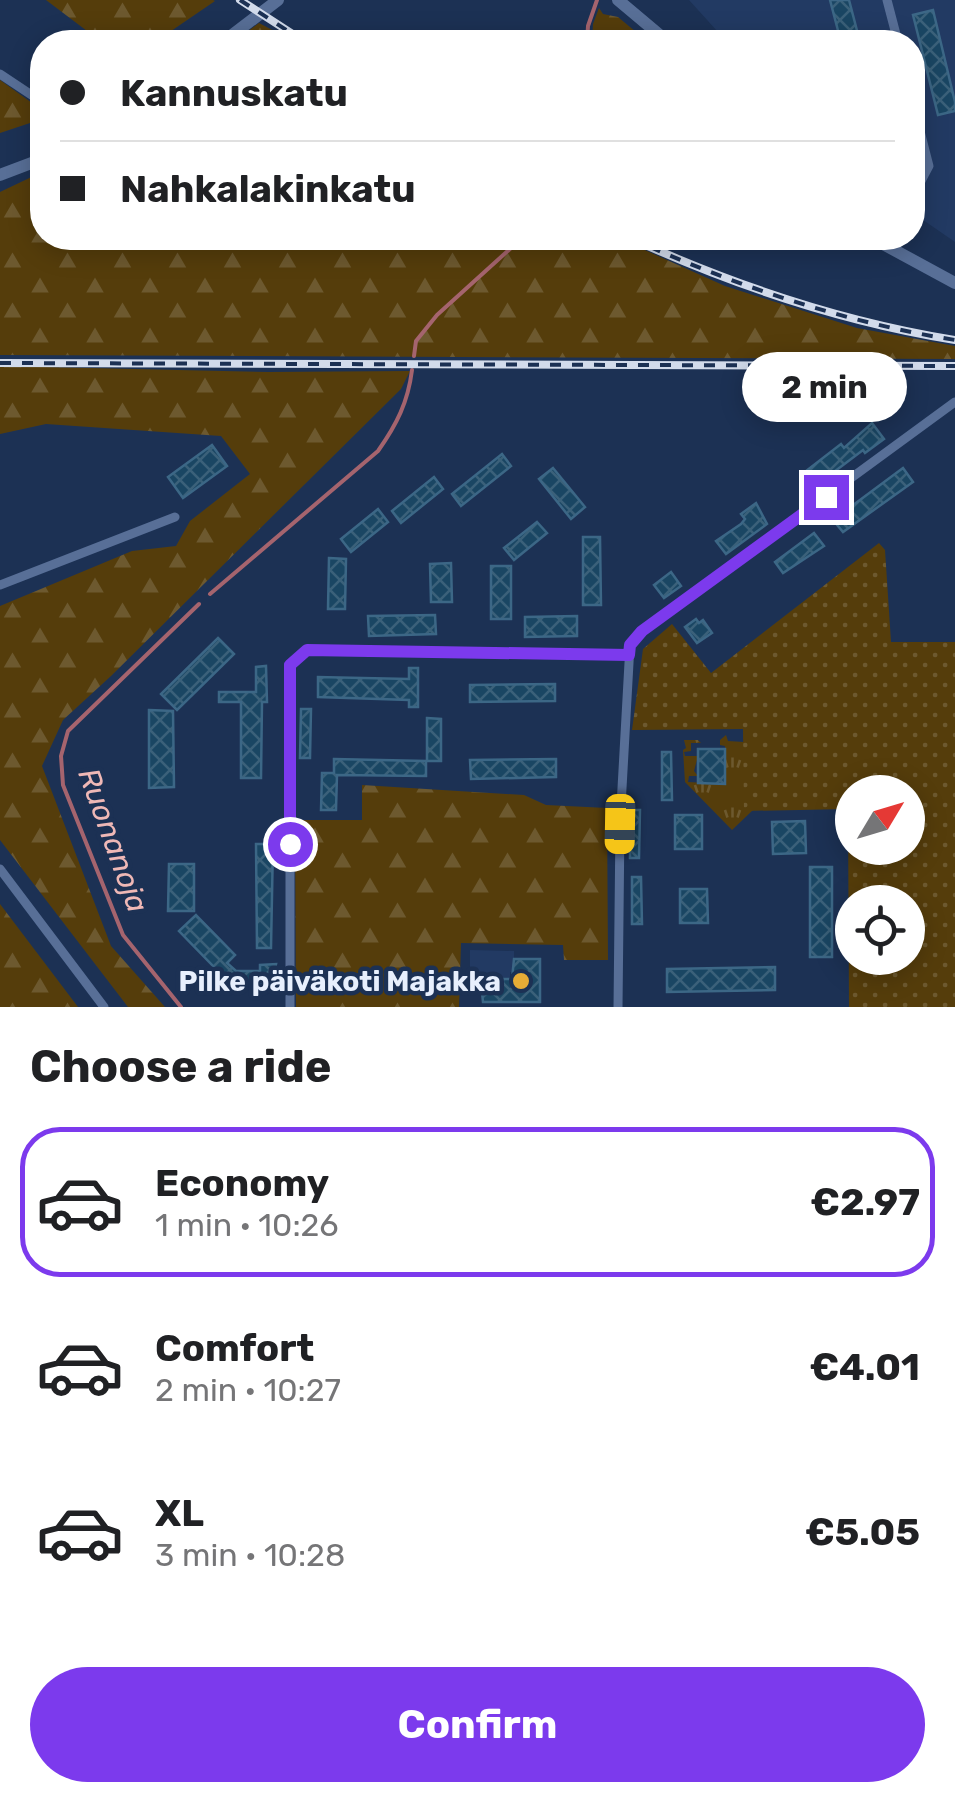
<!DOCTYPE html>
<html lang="en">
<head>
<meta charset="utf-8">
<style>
	body { margin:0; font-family:Rubik,sans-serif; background:#f6f6f6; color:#202124; height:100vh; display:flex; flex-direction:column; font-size:38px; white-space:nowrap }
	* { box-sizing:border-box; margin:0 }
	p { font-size:32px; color:#757577 }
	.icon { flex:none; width:55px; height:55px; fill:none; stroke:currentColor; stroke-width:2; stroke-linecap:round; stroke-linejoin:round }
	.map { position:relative; height:1007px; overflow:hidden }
	.panel { display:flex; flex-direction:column; background:#fff; flex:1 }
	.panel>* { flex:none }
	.guide { position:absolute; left:30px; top:30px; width:895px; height:220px; border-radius:40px; box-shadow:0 5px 25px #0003; display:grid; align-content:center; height:220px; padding:0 30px; background:#fff }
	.needle { width:65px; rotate:52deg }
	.buttons { position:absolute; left:835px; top:775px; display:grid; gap:20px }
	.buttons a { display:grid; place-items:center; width:90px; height:90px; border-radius:50%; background:#fff; box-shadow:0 5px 25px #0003; font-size:50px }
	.end { position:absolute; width:45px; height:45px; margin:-22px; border:12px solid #7c3aed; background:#fff; box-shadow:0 0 0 5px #fff }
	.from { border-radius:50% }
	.bubble { position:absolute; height:70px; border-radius:35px; background:#fff; box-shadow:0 5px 25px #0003; font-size:32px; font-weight:700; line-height:70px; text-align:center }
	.car { position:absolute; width:30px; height:60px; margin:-30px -15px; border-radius:12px; box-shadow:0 0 8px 2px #0007; background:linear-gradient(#f5c518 24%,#345 0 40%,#f5c518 0 76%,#345 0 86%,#f5c518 0) }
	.guide b { display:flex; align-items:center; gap:35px; height:95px; font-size:38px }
	.guide b+b { border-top:2px solid #e0e0e0 }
	.guide i { width:25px; height:25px; background:#202124 }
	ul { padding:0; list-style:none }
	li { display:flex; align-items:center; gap:30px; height:150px; margin:0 20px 15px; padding:0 10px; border:5px solid transparent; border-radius:40px }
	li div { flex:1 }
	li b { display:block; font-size:38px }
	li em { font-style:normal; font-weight:700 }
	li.selected { border-color:#7c3aed }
	li>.icon { width:90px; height:90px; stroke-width:1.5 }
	h2 { padding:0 30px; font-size:45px; line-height:120px }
	.primary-button { display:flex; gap:20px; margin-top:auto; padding:20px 30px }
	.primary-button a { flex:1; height:115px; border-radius:60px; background:#7c3aed; color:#fff; font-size:40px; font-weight:700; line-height:115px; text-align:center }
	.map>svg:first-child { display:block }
	.built { fill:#223a63 }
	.grass { fill:url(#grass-tufts) }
	.forest { fill:url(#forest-firs) }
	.park { fill:url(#park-dots); fill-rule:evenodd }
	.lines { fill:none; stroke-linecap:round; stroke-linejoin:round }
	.stream { stroke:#a5646e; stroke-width:4 }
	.building { fill:url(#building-cross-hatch); stroke:#3c6786; stroke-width:2.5 }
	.street { stroke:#586f97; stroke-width:9 }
	.secondary { stroke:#586f97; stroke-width:12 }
	.rail-casing { stroke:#d2dbeb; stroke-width:8 }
	.rail { stroke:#1c3154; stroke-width:4; stroke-dasharray:11; stroke-linecap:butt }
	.route { stroke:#7c3aed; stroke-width:12 }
	.poi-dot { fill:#e7ac36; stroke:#1c3154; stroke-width:4 }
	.labels { text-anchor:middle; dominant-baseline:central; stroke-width:9; stroke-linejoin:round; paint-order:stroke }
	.poi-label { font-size:28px; font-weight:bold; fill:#e7effd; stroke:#1c3154; text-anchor:end }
	.water-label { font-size:30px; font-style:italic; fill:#efb8b6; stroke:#1c3154 }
</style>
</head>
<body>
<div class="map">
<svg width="955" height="1007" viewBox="0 0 955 1007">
	<defs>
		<pattern id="grass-tufts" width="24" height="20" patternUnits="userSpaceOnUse" patternTransform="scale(2.5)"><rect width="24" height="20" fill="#553d0b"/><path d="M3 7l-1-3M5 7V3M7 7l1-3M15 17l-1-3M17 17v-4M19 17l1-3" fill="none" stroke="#6d592f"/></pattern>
		<pattern id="forest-firs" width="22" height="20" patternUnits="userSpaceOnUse" patternTransform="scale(2.5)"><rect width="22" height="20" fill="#553d0b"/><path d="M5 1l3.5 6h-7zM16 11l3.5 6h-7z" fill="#6d592f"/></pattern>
		<pattern id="park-dots" width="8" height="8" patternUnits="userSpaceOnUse" patternTransform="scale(2.5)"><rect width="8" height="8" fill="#553d0b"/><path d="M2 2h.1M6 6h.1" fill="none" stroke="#6d592f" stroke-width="1.8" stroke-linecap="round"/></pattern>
		<pattern id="building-cross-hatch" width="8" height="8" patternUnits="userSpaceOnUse" patternTransform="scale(2.5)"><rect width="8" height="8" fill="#1a4663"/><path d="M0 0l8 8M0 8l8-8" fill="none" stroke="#3b617a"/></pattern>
	</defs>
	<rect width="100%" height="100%" fill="#1c3154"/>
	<g class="built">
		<path d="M689 0H955V242L913 213 912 42H727Z"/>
		<path d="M470 950 514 951V972H510V978L470 977Z"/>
	</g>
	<path class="grass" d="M726 735 728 741 744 742V810H753L732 830 685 782 683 750 686 748 684 740H698L701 743H691V751L684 752 685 756H698L694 771 698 776H689L688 782 724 784 725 746 720 745V740Z"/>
	<g class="forest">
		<path d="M46 0H213L215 1 155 42H80L87 31Z"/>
		<path d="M599 8 603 14 618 17 648 42H592L593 24Z"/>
		<path d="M259 23 295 42H233Z"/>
		<path d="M0 80 39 108 42 119 0 133Z"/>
		<path d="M42 172V238H618L725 286 857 328 955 346V359L0 355V192Z"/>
		<path d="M0 366 268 372 410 371 401 389 111 676 63 720 42 766 111 946 165 1007H128L0 840V606L132 551 176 546 190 521 250 474 221 436 46 424 0 434Z"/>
		<path d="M362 785 524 795 546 805 607 808 608 960H564L563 945 461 943 459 1007H296L295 820H362Z"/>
		<path d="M0 904 78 1007H0Z"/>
	</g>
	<path class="park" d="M879 543 885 550 891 642H955V1007H849L848 809 744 811 743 729 632 730 643 649 672 624 711 673ZM852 792H908V848H852ZM852 902H908V958H852Z"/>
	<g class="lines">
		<g class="stream">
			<path d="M587 42 588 26 597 0"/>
			<path d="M414 356 416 341 437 315 522 238"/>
			<path d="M210 594 378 451C397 424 408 402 412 370"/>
			<path d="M181 1007 123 935 63 785 61 756 68 731 199 604"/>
		</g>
	</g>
	<g class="building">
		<path d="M830 0H849L860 42H841Z"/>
		<path d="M933 10 955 102V111L938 115 913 15Z"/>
		<path d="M872 423 884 439 865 453 863 450 810 490 802 480 808 475 806 471 841 444 844 448Z"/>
		<path d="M212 445 227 466 183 498 168 477Z"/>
		<path d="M502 454 511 466 461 506 452 494Z"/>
		<path d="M553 468 585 507 571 519 539 479Z"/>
		<path d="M903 468 913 482 843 532 833 520Z"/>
		<path d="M434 477 443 489 401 523 392 511Z"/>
		<path d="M756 503 767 524 726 554 716 541 741 524 745 519 741 514Z"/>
		<path d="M378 509 388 522 351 552 341 539Z"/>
		<path d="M537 522 547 533 514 560 504 548Z"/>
		<path d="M814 533 824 546 783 573 775 562Z"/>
		<path d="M583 537H600L601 605H583Z"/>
		<path d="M329 558 346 559 345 609H328Z"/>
		<path d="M451 563 452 602H431L430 564Z"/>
		<rect x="491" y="566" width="20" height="53"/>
		<path d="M671 572 681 586 664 598 654 585Z"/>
		<path d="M435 615 436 634 369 636 368 616Z"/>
		<path d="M577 616V636L525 637V617Z"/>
		<path d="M696 619 699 623 703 620 712 633 697 643 685 627Z"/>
		<path d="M218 638 234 654 177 710 161 694Z"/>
		<path d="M266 666 267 702H262L261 778H241V702H219V692H256V667Z"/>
		<path d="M409 668H418V707H409V700L318 697V677L409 679Z"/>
		<path d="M555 684V701L470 702V685Z"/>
		<path d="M301 709H311L310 758H300Z"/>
		<path d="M149 710 173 711 174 787 149 788Z"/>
		<path d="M427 718 441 719V761H427Z"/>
		<path d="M698 749H725V784L698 783Z"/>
		<path d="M662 752H671L672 800H662Z"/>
		<path d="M334 759 426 761V776L337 775 336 810H321L322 773H334Z"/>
		<path d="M556 759V777L471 779 470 760Z"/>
		<path d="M630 810H640L639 858H630Z"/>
		<rect x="675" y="815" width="27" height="34"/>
		<path d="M805 821 806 853 773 854 772 822Z"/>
		<path d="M256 844H273L271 948H257Z"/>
		<path d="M169 864H194V911H168Z"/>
		<rect x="810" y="867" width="22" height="90"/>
		<path d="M632 877H641L642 924H632Z"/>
		<path d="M680 889H707L708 923H680Z"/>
		<path d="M196 915 235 955 227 963 236 971H260V965L276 964 272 982H231L218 971 179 931Z"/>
		<path d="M514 959H540V1002H483L481 983H503V979H512Z"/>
		<path d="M775 967V990L667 992V969Z"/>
	</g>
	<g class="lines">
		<g class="street">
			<path d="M887 0 898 42"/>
			<path d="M0 74 42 102"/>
			<path d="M912 100 929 166 912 198"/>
			<path d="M0 585 175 517"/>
			<path d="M0 869 104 1007"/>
			<path d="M290 1007V665L307 650 629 655"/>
			<path d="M618 1007 620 824 630 645 642 631 955 402"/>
		</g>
		<g class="secondary">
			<path d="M618 0 668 42"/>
			<path d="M223 42 278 0"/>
			<path d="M0 175 42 159"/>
			<path d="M872 238 955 283"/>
		</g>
		<g class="rail-casing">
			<g id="rail">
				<path d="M240 0 305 42"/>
				<path d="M630 238C733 285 843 322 955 340"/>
				<path d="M0 363 955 366"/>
			</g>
		</g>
		<use href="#rail" class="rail"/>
	</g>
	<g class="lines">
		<path class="route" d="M290 844V665L307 650 629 655 630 645 642 631 826 497"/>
	</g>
	<circle class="poi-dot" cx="521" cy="981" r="10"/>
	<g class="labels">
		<g class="poi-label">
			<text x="501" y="981">Pilke päiväkoti Majakka</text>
		</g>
		<g class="water-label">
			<text transform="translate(113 840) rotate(70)">Ruonanoja</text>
		</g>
	</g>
</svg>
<div class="buttons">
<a><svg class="needle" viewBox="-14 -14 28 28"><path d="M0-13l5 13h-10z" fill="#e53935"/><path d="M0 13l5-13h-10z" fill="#757577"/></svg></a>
<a><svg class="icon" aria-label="locate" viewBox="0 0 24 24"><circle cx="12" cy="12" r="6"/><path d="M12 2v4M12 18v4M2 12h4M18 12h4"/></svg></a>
</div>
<i class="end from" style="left:290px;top:844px"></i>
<i class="end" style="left:826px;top:497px"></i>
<div class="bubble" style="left:742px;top:352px;width:165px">2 min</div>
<i class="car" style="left:620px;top:824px;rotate:181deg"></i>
<div class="guide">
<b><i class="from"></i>Kannuskatu</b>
<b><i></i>Nahkalakinkatu</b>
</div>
</div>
<section class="panel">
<h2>Choose a ride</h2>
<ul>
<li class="selected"><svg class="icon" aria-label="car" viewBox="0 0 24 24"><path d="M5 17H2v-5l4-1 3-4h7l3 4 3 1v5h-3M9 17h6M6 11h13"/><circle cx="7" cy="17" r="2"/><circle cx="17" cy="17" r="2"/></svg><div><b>Economy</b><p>1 min · 10:26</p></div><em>€2.97</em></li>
<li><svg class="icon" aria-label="car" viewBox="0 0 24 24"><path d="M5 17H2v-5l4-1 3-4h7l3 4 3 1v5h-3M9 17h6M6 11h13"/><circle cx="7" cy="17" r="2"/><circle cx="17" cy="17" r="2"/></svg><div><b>Comfort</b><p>2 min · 10:27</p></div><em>€4.01</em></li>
<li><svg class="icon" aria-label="car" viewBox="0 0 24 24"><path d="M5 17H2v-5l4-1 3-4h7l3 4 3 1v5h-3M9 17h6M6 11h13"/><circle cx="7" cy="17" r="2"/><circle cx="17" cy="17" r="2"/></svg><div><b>XL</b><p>3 min · 10:28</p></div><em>€5.05</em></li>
</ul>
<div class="primary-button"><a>Confirm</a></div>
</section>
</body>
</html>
